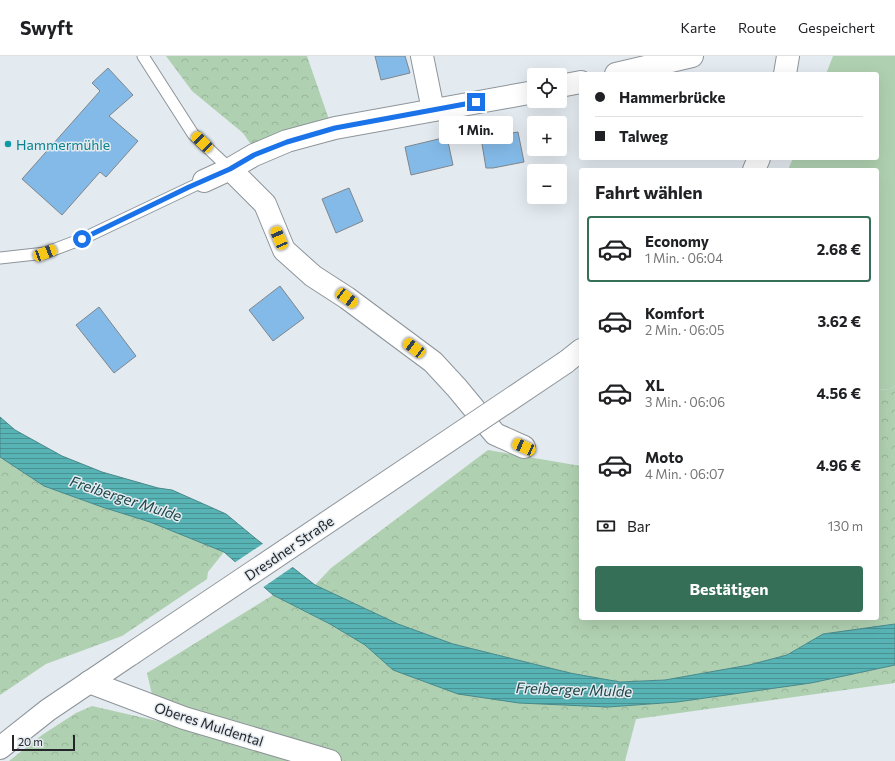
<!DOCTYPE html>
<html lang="de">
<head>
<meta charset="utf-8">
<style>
	body { margin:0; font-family:Commissioner,sans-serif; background:#f2f2f2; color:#202124; height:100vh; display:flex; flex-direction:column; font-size:15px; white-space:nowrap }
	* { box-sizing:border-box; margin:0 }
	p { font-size:13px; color:#757577 }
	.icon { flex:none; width:22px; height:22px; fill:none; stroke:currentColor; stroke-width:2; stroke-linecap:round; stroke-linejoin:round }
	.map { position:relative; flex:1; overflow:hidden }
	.panel { position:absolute; left:579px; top:112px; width:300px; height:452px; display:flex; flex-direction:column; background:#fff; border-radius:4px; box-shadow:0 4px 16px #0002 }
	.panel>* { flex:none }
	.top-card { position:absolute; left:579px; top:16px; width:300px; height:88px; border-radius:4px; box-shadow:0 4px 16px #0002; display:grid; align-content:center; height:88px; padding:0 16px; background:#fff }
	.controls { position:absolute; left:527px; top:12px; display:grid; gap:8px }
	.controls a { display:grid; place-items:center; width:40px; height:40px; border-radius:4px; background:#fff; box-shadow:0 4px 16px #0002; font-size:20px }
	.scale { position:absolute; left:12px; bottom:10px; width:63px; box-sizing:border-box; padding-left:4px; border:2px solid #242629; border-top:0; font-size:11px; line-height:14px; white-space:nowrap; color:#242629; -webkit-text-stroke:3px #e3eaf0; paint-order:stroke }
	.end { position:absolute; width:18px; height:18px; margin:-9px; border:5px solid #1a73e8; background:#fff; box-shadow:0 0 0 2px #fff }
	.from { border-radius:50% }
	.bubble { position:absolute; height:28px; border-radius:4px; background:#fff; box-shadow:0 4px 16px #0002; font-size:13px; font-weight:700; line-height:28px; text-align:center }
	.car { position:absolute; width:12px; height:24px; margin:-12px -6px; border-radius:5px; box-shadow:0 0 3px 1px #0007; background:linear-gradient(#f5c518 24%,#345 0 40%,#f5c518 0 76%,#345 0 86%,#f5c518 0) }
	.top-card b { display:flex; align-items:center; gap:14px; height:38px; font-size:15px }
	.top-card b+b { border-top:1px solid #e0e0e0 }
	.top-card i { width:10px; height:10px; background:#202124 }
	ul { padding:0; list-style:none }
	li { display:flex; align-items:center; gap:12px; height:66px; margin:0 8px 6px; padding:0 8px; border:2px solid transparent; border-radius:4px }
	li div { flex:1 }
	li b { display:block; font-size:15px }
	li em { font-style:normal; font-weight:700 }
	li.active { border-color:#366f58 }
	li>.icon { width:36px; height:36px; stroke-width:1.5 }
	h2 { padding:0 16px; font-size:18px; line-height:48px }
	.pay { display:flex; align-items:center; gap:10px; height:44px; padding:0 16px; font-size:15px }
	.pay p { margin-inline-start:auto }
	.primary-button { display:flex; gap:8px; margin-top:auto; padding:8px 16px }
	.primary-button a { flex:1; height:46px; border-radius:4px; background:#366f58; color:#fff; font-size:16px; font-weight:700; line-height:46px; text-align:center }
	header { display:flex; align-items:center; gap:24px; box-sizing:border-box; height:56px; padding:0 20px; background:#fff; border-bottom:1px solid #e0e0e0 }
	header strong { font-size:19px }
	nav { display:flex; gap:22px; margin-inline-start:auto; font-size:14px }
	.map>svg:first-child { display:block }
	.grass { fill:#b0d1b1 }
	.forest { fill:url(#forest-crowns) }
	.water { fill:url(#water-rules); stroke:#48898a }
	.pier { fill:#e3eaf0 }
	.building { fill:#84bae8; stroke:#7f868b }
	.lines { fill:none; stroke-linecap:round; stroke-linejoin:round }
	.service-casing { stroke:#8e959a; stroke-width:13 }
	.minor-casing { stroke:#8e959a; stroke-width:24 }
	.primary-casing { stroke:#8e959a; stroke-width:24 }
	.service { stroke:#fff; stroke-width:11 }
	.minor { stroke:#fff; stroke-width:22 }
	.primary { stroke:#fff; stroke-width:22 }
	.primary-bridge-casing { stroke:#8e959a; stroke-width:24; stroke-linecap:butt }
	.primary-bridge { stroke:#fff; stroke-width:22 }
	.route { stroke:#1a73e8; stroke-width:5 }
	.culture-dot { fill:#0f9aa8; stroke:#e3eaf0; stroke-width:1.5 }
	.labels { text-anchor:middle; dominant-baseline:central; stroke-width:3; stroke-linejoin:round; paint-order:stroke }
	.culture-label { font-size:14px; fill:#0d838f; stroke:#e3eaf0; text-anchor:start }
	.street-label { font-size:14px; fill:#242629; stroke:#e3eaf0 }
	.water-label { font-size:15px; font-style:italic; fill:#1d4748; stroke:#e3eaf0 }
</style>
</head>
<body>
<header>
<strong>Swyft</strong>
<nav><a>Karte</a><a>Route</a><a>Gespeichert</a></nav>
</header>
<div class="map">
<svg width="895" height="705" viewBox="0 0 895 705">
	<defs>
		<pattern id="forest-crowns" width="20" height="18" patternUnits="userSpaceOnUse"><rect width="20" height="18" fill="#b0d1b1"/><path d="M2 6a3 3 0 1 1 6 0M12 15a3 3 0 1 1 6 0" fill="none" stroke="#97b398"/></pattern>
		<pattern id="water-rules" width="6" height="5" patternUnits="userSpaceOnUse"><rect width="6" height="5" fill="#58b3b4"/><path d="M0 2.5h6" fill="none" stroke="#499192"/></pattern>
	</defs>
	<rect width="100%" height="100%" fill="#e3eaf0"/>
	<path class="grass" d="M833 0H895V330L890 333 877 334V114H788L793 102H877V18H826Z"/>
	<g class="forest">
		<path d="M166 0H307L336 84 260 102 243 77 192 35Z"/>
		<path d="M895 330V568L823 578 787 599 749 609 665 624 620 626 570 617 453 588 398 568 315 529 331 512 488 394 581 410V562H877V334L890 333Z"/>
		<path d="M0 401 44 430 102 451 150 466 224 496 208 516 207 523 122 580 46 608 0 639Z"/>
		<path d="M273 539 330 568 365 589 393 614 608 651 677 646 811 627 895 609V627L636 663 625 705H9L42 679 76 657 92 650 175 669 153 643 147 617Z"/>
	</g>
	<path class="water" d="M0 361 15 374 62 400 102 416 158 432 172 434 226 458 255 482 315 529 398 568 453 588 570 617 620 626 665 624 749 609 787 599 823 578 895 568V609L811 627 677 646 608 651 519 647 458 638 393 614 365 589 330 568 273 539 224 496 150 466 102 451 44 430 0 401Z"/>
	<path class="pier" d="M264 487 294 510 262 532 234 507Z"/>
	<g class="building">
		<path d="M375 0H405L410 17 381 24Z"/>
		<path d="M108 12 133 39 109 60 138 85 106 121 100 116 62 159 22 123 100 35 92 27Z"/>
		<path d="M518 76 524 106 493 112H486L481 82Z"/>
		<path d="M447 81 453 109 411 119 405 91Z"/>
		<path d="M349 132 363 165 336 177 322 143Z"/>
		<path d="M280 230 304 262 273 285 249 254Z"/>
		<path d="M99 251 136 300 114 317 76 269Z"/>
	</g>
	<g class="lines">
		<g class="service-casing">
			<g id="service">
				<path d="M143 0 193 78 230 113"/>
				<path d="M0 202 45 197 82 183 204 125"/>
			</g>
		</g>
		<g class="minor-casing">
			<g id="minor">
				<path d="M422 0 433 54"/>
				<path d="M616 18 692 0"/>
				<path d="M560 30 581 26"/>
				<path d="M230 113 265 148 284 194 313 220 347 242 433 306 457 332 495 378 524 391"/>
				<path d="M204 125 230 113 254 99 287 85 335 72 534 36"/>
				<path d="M89 626 184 662 330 705"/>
			</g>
		</g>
		<g class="primary-casing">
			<g id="primary">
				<path d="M785 18 788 0"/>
				<path d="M754 114 759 102"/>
				<path d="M566 306 581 294"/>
				<path d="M0 692 48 654 131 598"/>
			</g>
		</g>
		<use href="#service" class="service"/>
		<use href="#minor" class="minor"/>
		<use href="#primary" class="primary"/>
		<g class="primary-bridge-casing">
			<path id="primary-bridge" d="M131 598 566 306"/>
		</g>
		<use href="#primary-bridge" class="primary-bridge"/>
	</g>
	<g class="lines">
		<path class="route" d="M82 183 189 131 230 113 254 99 287 86 335 72 476 46"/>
	</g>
	<circle class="culture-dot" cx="8" cy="88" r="4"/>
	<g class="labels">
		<g class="culture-label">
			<text x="16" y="88">Hammermühle</text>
		</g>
		<g class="street-label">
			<text transform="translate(289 492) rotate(-34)">Dresdner Straße</text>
			<text transform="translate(209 668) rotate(18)">Oberes Muldental</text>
		</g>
		<g class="water-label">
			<text transform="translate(126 442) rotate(18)">Freiberger Mulde</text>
			<text transform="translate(574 633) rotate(2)">Freiberger Mulde</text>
		</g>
	</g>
</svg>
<div class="controls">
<a><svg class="icon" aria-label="locate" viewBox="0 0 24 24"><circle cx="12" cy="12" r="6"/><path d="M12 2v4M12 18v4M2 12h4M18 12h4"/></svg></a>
<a>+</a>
<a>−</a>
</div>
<div class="scale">20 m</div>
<i class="end from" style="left:82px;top:183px"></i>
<i class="end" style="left:476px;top:46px"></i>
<div class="bubble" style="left:439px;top:60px;width:74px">1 Min.</div>
<i class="car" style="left:202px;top:86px;rotate:314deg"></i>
<i class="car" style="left:279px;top:182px;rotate:337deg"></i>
<i class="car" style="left:45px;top:197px;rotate:69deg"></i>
<i class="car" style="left:347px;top:242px;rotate:127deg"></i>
<i class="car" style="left:414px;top:292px;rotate:307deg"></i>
<i class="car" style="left:524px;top:391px;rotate:294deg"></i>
<div class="top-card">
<b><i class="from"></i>Hammerbrücke</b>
<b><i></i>Talweg</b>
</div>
<section class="panel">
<h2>Fahrt wählen</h2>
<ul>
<li class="active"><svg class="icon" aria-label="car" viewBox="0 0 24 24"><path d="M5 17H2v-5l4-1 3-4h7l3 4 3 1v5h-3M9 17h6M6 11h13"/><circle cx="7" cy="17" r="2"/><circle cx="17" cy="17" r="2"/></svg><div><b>Economy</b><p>1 Min. · 06:04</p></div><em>2.68 €</em></li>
<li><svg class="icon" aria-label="car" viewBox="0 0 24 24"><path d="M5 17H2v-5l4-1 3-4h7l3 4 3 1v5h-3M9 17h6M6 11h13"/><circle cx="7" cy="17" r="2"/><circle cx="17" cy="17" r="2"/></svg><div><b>Komfort</b><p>2 Min. · 06:05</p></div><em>3.62 €</em></li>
<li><svg class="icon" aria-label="car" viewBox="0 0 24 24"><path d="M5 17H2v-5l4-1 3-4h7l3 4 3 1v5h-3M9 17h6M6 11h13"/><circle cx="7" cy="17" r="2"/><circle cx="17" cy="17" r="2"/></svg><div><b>XL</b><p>3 Min. · 06:06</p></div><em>4.56 €</em></li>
<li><svg class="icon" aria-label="car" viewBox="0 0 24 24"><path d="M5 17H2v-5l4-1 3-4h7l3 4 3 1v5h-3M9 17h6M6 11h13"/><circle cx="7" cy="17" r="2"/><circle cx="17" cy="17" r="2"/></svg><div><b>Moto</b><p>4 Min. · 06:07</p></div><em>4.96 €</em></li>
</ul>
<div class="pay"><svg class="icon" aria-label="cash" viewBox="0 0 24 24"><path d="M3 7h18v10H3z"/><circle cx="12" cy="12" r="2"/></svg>Bar<p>130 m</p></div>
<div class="primary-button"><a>Bestätigen</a></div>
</section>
</div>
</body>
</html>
